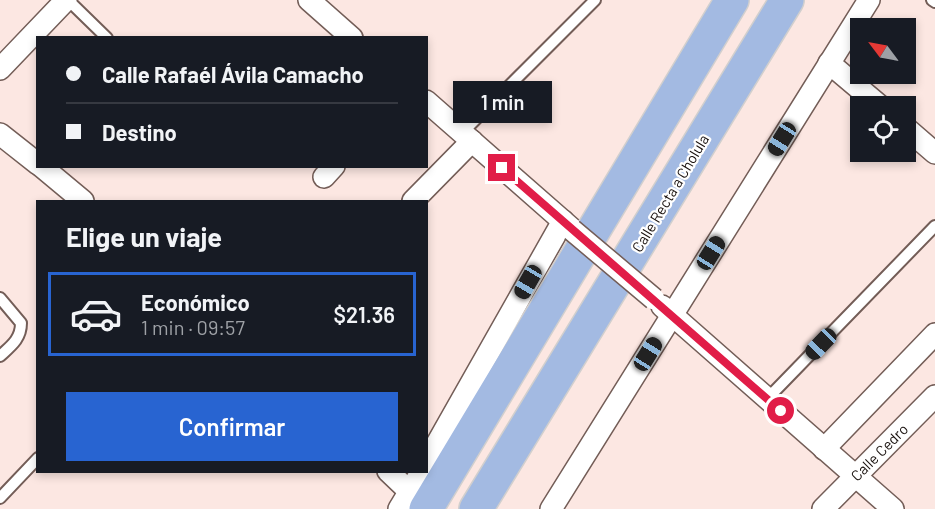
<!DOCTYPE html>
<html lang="es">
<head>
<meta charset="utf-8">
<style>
	body { margin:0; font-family:Barlow,sans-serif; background:#20242c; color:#f1f3f6; height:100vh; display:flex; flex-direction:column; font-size:22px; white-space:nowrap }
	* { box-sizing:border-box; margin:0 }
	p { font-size:20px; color:#9ea1a6 }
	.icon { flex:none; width:33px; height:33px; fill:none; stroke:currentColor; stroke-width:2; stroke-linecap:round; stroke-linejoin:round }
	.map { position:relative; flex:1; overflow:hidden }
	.side { position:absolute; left:36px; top:200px; width:392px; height:273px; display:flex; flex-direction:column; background:#171b24; border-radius:0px; box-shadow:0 3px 9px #0003 }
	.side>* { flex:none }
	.hud { position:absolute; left:36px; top:36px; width:392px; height:132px; border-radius:0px; box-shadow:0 3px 9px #0003; display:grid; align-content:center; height:132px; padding:0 30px; background:#171b24 }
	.needle { width:39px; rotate:302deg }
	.tools { position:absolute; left:850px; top:18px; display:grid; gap:12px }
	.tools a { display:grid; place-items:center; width:66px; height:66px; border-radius:0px; background:#171b24; box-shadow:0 3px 9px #0003; font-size:30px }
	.end { position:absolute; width:27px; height:27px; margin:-14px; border:8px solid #e11d48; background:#fff; box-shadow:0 0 0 3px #fff }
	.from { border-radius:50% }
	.bubble { position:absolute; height:42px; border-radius:0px; background:#171b24; box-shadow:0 3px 9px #0003; font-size:20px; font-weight:600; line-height:42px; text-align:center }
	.car { position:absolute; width:18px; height:36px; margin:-18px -9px; border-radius:8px; box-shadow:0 0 4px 2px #0007; background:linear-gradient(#222 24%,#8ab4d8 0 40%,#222 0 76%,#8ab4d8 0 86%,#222 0) }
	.hud b { display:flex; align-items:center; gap:21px; height:57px; font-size:22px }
	.hud b+b { border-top:2px solid #363941 }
	.hud i { width:15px; height:15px; background:#f1f3f6 }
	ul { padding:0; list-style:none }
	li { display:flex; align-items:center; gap:18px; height:84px; margin:0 12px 9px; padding:0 18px; border:3px solid #363941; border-radius:0px }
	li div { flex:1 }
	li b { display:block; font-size:22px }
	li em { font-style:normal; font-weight:600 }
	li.active { border-color:#2864d1 }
	li>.icon { width:54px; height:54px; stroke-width:1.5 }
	h2 { padding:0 30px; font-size:27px; line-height:72px }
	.action { display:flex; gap:12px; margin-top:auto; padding:12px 30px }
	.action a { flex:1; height:69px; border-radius:0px; background:#2864d1; color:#fff; font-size:24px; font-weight:600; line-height:69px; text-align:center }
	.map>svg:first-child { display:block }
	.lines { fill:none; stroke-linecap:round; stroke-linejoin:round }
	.lane-casing { stroke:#735d57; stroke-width:14 }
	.street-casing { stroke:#735d57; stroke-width:24 }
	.primary-casing { stroke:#d1cfce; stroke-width:36 }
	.lane { stroke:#fff; stroke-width:10 }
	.street { stroke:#fff; stroke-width:21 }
	.primary { stroke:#a3bae2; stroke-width:33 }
	.street-bridge-casing { stroke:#735d57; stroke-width:24; stroke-linecap:butt }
	.street-bridge { stroke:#fff; stroke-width:21 }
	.route { stroke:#e11d48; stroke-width:8 }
	.labels { text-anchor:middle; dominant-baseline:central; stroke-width:4.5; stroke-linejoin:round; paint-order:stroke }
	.street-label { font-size:15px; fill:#170f0c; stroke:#fff }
</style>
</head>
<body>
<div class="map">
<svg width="935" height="509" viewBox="0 0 935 509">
	<rect width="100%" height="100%" fill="#fce7e2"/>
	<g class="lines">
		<g class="lane-casing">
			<g id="lane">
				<path d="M68 0 107 38"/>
				<path d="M932 0 935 2"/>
				<path d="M462 133 595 0"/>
				<path d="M0 298 21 323C21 339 11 346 0 356"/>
				<path d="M767 399 935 226"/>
				<path d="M0 498 38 458"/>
			</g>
		</g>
		<g class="street-casing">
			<g id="street">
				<path d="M309 0 352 38"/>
				<path d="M829 63 880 106"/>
				<path d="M0 69 66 0"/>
				<path d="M426 101 572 229"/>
				<path d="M906 128 935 153"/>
				<path d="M0 134 38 164"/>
				<path d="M41 166 83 201"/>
				<path d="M324 177 334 166"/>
				<path d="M413 201 472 141"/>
				<path d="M662 306 893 509"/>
				<path d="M824 449 935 334"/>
				<path d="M426 463 563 221"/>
				<path d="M388 471 410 492"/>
				<path d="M399 509 422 471"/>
				<path d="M551 509 869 0"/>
				<path d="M823 509 935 396"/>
			</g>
		</g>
		<g class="primary-casing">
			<g id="primary">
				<path d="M426 509 732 0"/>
				<path d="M476 509 787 0"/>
			</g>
		</g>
		<use href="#lane" class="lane"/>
		<use href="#street" class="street"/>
		<use href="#primary" class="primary"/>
		<g class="street-bridge-casing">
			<path id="street-bridge" d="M572 230 654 299"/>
		</g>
		<use href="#street-bridge" class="street-bridge"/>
	</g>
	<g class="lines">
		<path class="route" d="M502 168 781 411"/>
	</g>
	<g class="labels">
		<g class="street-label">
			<text transform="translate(670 193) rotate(-59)">Calle Recta a Cholula</text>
			<text transform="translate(879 452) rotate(-45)">Calle Cedro</text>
		</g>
	</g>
</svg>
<div class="tools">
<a><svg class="needle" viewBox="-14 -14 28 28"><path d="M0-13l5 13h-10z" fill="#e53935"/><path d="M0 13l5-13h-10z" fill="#9ea1a6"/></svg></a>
<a><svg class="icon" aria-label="locate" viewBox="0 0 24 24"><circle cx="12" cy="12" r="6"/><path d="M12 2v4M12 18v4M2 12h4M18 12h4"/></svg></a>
</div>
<i class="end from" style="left:781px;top:411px"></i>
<i class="end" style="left:502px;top:168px"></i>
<div class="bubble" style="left:453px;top:81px;width:99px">1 min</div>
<i class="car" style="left:782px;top:139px;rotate:212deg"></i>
<i class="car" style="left:711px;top:253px;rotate:32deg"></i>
<i class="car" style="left:528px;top:282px;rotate:210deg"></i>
<i class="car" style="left:821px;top:344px;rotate:224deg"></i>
<i class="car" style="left:648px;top:354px;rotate:32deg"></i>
<div class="hud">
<b><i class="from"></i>Calle Rafaél Ávila Camacho</b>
<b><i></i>Destino</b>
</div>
<section class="side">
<h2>Elige un viaje</h2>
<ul>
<li class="active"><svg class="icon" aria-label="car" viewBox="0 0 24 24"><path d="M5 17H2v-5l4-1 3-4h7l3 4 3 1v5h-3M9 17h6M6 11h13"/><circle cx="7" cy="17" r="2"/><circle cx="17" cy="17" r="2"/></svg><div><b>Económico</b><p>1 min · 09:57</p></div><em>$21.36</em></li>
</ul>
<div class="action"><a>Confirmar</a></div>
</section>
</div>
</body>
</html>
